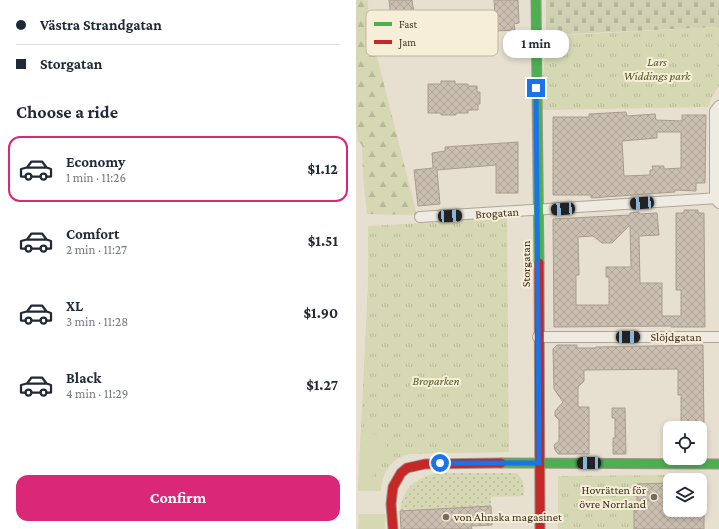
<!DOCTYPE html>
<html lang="en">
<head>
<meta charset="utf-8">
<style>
	body { margin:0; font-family:"Crimson Pro",serif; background:#f2f2f3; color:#1f2937; height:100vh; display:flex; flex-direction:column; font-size:15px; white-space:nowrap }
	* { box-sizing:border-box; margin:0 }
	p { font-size:13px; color:#747a83 }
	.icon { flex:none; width:22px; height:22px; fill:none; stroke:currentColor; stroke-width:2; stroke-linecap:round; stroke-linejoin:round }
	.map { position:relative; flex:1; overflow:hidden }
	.sheet { display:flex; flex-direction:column; background:#fff; width:356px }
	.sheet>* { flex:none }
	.top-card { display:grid; align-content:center; height:88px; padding:0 16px; background:#fff }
	.tools { position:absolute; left:307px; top:421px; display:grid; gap:8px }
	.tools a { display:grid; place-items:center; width:44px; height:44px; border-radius:8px; background:#fff; box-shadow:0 2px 6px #0003; font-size:20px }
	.end { position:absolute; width:18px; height:18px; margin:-9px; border:5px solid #1a73e8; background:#fff; box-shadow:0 0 0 2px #fff }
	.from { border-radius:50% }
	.bubble { position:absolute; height:28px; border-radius:12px; background:#fff; box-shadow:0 2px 6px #0003; font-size:13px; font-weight:700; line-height:28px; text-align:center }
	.car { position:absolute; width:12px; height:24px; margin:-12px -6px; border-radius:5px; box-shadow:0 0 3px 1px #0007; background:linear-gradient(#222 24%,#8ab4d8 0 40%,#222 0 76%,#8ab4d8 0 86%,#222 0) }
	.top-card b { display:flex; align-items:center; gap:14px; height:38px; font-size:15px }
	.top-card b+b { border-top:1px solid #e0e1e3 }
	.top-card i { width:10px; height:10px; background:#1f2937 }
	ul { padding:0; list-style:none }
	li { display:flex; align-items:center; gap:12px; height:66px; margin:0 8px 6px; padding:0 8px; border:2px solid transparent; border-radius:12px }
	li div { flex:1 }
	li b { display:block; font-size:15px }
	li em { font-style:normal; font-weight:700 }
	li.active { border-color:#db2777 }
	li>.icon { width:36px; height:36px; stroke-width:1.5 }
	h2 { padding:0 16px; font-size:18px; line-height:48px }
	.cta { display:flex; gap:8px; margin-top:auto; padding:8px 16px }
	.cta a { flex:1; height:46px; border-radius:12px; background:#db2777; color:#fff; font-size:16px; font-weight:700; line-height:46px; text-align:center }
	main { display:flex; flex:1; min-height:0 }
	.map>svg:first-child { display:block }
	.grass { fill:url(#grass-dots) }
	.forest { fill:url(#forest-firs) }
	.cemetery { fill:url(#cemetery-stones) }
	.park { fill:url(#park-tufts) }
	.pitch { fill:#d6d7b3 }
	.building { fill:url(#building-cross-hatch); stroke:#a89c90; fill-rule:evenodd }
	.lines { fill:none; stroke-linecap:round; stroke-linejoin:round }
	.street-casing { stroke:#ada599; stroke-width:12 }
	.fast-casing { stroke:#9c958a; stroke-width:11 }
	.jam-casing { stroke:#9c958a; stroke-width:11 }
	.street { stroke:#efebe3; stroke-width:10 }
	.fast { stroke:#4caf50; stroke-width:9 }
	.jam { stroke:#c62828; stroke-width:9 }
	.route { stroke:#1a73e8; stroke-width:5 }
	.poi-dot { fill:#786c5e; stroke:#f7eed8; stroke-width:1.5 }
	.labels { text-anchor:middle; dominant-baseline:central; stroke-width:4; stroke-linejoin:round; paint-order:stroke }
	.park-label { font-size:12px; font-style:italic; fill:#4d5a26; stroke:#f7eed8 }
	.street-label { font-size:12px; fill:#3d2e20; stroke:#f7eed8 }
	.poi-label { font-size:12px; fill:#3d2e20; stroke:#f7eed8; text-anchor:end }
	.key { fill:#f7eed8; stroke:#bfb4a1; stroke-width:1 }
	.key-label { font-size:11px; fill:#3d2e20 }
</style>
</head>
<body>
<main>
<section class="sheet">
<div class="top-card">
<b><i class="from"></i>Västra Strandgatan</b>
<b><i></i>Storgatan</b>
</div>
<h2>Choose a ride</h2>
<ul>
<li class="active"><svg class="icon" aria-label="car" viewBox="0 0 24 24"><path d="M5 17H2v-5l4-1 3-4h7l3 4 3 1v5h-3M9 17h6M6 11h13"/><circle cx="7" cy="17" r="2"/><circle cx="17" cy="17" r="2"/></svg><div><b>Economy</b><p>1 min · 11:26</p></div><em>$1.12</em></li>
<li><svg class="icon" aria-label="car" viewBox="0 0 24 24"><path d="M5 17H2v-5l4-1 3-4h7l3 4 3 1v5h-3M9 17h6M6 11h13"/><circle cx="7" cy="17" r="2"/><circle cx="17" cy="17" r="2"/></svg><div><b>Comfort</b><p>2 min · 11:27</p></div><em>$1.51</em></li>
<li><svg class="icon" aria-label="car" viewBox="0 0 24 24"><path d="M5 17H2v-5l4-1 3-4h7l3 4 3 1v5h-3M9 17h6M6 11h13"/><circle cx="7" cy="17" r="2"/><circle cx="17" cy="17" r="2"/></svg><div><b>XL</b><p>3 min · 11:28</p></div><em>$1.90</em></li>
<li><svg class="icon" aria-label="car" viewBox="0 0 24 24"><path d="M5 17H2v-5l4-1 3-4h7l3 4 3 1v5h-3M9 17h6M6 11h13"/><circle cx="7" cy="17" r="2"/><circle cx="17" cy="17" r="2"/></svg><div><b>Black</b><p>4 min · 11:29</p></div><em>$1.27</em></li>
</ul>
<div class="cta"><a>Confirm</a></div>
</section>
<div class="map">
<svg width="363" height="529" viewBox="0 0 363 529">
	<defs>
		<pattern id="grass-dots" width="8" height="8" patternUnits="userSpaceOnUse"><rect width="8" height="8" fill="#d6d7b3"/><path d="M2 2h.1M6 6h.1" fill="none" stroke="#b9b99a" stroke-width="1.8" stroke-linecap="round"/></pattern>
		<pattern id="forest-firs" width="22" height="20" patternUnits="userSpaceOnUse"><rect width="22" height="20" fill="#d6d7b3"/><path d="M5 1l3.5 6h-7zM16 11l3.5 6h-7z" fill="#b9b99a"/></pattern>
		<pattern id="cemetery-stones" width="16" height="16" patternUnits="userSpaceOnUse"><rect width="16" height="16" fill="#d1d1b3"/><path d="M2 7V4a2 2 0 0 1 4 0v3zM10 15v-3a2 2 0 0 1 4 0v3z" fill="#b4b49a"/></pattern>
		<pattern id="park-tufts" width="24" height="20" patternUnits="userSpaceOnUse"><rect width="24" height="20" fill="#d6d7b3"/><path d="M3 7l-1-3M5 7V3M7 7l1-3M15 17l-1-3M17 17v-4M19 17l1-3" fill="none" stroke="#b9b99a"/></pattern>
		<pattern id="building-cross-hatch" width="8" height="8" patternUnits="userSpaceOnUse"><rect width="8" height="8" fill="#cbbfb2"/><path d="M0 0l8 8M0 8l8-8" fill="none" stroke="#afa499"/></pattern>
	</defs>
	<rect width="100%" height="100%" fill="#e7e0d1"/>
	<path class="grass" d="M80 473H160C168 479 168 486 168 496L135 497V506L44 511C47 488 58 479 80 473Z"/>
	<path class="forest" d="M0 0H12L13 25 61 215 11 214 7 176 6 145 2 141 0 125Z"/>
	<path class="cemetery" d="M190 0H363V27L190 35Z"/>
	<g class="park">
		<path d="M363 27V86L356 97 352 107 185 110 190 36Z"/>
		<path d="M151 218 153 452 53 454C35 459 26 472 25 491H2L12 282V226Z"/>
		<path d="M315 475 314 483 281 484V510H278V529H202V476Z"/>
	</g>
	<g class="pitch">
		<path d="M5 431C21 433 29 437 32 453 19 464 16 475 16 491H2Z"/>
		<path d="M3 514H29V529H2Z"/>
	</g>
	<g class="building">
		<path d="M33 0H56L61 33 37 36Z"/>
		<path d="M138 0H162L163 23 158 24 159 30 140 31Z"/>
		<path d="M85 81H99V84H112V86H121V92H124V104H122V110H112V113H100V115H85V113H72V84H85Z"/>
		<path d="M270 112 271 116 299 114 300 120 326 121V115H350L349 183H340V191L319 190V192L235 198V195H197V117H233V114ZM301 132H325V168L308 169V166H296L297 170H294V175L268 176 266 141 301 138Z"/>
		<path d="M162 142V193H140V165L81 170 84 204 62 206 58 170 77 168 76 153 89 151V147Z"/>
		<path d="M328 210H342V213H348L349 327H315V326L198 327 197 219 274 215V213L283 212V214L301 213 303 235 283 236 284 283H306V316H325V290H320V213H328ZM274 225 275 267H250V277H253V305H220V275H223L222 237 237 236 246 243H256Z"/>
		<path d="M201 345H221V348H240V347L347 345 348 428H325V395H322V369L228 370V381L222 387V407H233V454H202L199 450 198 445 203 441V420L199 416V411L207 402 198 389 197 349Z"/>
		<path d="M256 408H269L270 454H257V438H259V418H256Z"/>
		<path d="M314 483V510H348V529H278V510H281V484Z"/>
		<path d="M135 506 136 525 115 526 116 529H45L44 511Z"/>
	</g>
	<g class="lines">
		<g class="street-casing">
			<g id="street">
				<path d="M363 106 359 111V198L363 203"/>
				<path d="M64 217 363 198"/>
				<path d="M182 337H363"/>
			</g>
		</g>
		<g class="fast-casing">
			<g id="fast">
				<path d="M180 0 183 263"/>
				<path d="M145 463 363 464"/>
			</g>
		</g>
		<g class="jam-casing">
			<g id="jam">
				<path d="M183 263 184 529"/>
				<path d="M37 529 35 504 37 487 45 473 51 468 69 464 145 463"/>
			</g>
		</g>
		<use href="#street" class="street"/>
		<use href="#fast" class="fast"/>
		<use href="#jam" class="jam"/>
	</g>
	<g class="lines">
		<path class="route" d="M84 463H183C182 338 182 213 180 88"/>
	</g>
	<g class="poi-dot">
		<circle cx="298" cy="497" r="4"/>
		<circle cx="90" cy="517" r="4"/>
	</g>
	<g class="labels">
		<g class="park-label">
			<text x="301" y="62">Lars<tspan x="301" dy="14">Widdings park</tspan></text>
			<text x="80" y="381">Broparken</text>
		</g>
		<g class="street-label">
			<text transform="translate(141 213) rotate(-4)">Brogatan</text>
			<text transform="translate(170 264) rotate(-90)">Storgatan</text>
			<text x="320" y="337">Slöjdgatan</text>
		</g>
		<g class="poi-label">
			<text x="290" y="490">Hovrätten för<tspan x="290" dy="14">övre Norrland</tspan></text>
			<text x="98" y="517" text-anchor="start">von Ahnska magasinet</text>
		</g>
	</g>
	<rect x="10" y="10" width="132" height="46" rx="6" class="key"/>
	<rect x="18" y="22" width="18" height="4" fill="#4caf50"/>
	<rect x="18" y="40" width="18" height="4" fill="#c62828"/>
	<g class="key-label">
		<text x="43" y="28">Fast</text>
		<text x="43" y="46">Jam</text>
	</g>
</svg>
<div class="tools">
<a><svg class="icon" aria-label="locate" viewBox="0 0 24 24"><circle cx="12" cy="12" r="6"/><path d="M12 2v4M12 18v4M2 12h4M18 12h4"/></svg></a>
<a><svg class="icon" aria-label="layers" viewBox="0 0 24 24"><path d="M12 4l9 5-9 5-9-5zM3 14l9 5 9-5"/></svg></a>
</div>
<i class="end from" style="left:84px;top:463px"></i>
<i class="end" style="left:180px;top:88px"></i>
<div class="bubble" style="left:147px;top:30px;width:66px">1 min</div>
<i class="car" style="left:286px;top:203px;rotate:266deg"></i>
<i class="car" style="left:207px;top:209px;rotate:266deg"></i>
<i class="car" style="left:94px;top:216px;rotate:87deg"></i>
<i class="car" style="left:272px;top:337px;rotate:90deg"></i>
<i class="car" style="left:233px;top:463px;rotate:270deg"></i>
</div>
</main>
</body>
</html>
